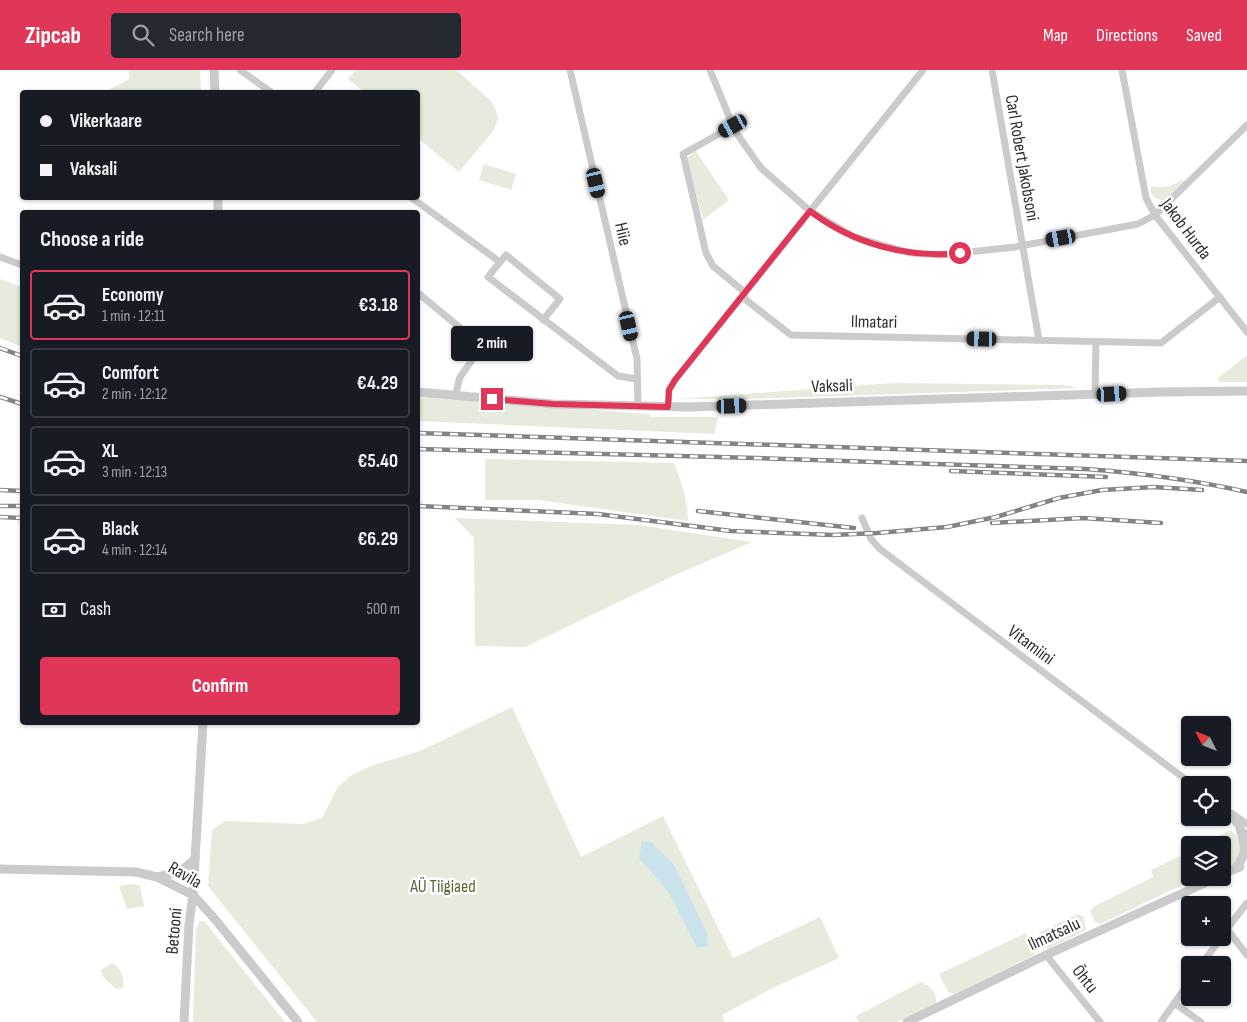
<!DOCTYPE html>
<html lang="en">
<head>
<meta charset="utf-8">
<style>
	body { margin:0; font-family:"Sofia Sans Condensed",sans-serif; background:#242831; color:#f1f3f6; height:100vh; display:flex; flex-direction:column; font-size:19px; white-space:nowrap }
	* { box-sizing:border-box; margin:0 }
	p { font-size:16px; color:#9ea1a6 }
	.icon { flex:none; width:28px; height:28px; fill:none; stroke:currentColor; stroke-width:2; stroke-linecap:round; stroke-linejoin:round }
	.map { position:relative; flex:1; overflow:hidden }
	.details { position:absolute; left:20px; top:140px; width:400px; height:515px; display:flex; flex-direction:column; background:#171b24; border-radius:5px; box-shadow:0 1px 4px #0004 }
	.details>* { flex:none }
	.banner { position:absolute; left:20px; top:20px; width:400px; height:110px; border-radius:5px; box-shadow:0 1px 4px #0004; display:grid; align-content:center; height:110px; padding:0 20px; background:#171b24 }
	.needle { width:32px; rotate:312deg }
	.buttons { position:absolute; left:1181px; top:646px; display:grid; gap:10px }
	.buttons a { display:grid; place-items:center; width:50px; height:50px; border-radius:5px; background:#171b24; box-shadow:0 1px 4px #0004; font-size:25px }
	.end { position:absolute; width:22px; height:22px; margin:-11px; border:6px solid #e03657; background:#fff; box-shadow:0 0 0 2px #fff }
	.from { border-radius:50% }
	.bubble { position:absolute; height:35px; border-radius:5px; background:#171b24; box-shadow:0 1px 4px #0004; font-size:16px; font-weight:700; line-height:35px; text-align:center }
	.car { position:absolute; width:15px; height:30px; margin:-15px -8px; border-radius:6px; box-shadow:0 0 4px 1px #0007; background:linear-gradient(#222 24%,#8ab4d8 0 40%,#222 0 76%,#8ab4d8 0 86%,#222 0) }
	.banner b { display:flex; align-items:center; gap:18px; height:48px; font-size:19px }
	.banner b+b { border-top:1px solid #363941 }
	.banner i { width:12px; height:12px; background:#f1f3f6 }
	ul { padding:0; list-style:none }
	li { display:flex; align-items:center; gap:15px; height:70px; margin:0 10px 8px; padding:0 10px; border:2px solid #363941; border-radius:5px }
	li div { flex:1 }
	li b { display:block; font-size:19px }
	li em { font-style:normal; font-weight:700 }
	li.active { border-color:#e03657 }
	li>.icon { width:45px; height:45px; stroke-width:1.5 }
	h2 { padding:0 20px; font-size:22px; line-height:60px }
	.pay { display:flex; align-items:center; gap:12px; height:55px; padding:0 20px; font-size:19px }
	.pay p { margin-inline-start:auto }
	.action { display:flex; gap:10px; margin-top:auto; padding:10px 20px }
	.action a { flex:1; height:58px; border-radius:5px; background:#e03657; color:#fff; font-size:20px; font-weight:700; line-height:58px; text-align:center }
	header { display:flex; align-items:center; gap:30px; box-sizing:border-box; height:70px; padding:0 25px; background:#e03657; color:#fff }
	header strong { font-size:24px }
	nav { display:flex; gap:28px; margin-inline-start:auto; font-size:18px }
	.search { width:350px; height:45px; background:#242831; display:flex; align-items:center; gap:12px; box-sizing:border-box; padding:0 18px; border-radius:5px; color:#9ea1a6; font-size:19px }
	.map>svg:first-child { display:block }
	.green { fill:#e6ebdd }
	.water { fill:#c9e2eb }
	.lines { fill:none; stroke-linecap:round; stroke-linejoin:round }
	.minor { stroke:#cbcbcb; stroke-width:7 }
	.tertiary { stroke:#cbcbcb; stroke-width:9 }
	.rail-casing { stroke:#838383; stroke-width:4.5 }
	.rail { stroke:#fff; stroke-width:2.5; stroke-dasharray:8; stroke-linecap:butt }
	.route { stroke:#e03657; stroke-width:6 }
	.labels { text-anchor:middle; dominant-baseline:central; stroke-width:5; stroke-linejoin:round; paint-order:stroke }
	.street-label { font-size:18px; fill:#2e2e2e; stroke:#fff }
	.park-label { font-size:18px; fill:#57693d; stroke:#fff }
</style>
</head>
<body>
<header>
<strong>Zipcab</strong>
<div class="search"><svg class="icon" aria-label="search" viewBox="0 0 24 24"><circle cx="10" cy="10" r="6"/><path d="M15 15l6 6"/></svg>Search here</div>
<nav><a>Map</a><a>Directions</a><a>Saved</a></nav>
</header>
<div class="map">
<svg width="1247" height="952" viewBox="0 0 1247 952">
	<rect width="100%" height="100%" fill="#fff"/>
	<g class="green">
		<path d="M129 0H200L201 22H105L129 9Z"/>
		<path d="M356 0H456L491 31 495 38 498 48 494 60 459 102 418 68V22H364L348 9Z"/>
		<path d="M695 80 729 130 703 150 687 88Z"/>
		<path d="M484 94 516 104 511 120 479 110Z"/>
		<path d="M1182 110 1185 111 1165 130 1156 129 1151 122V116C1162 119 1173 116 1182 110Z"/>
		<path d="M0 209 22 217V277L0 268Z"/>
		<path d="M1247 285V312H1219L1218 308Z"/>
		<path d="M893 313 1063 315 1080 318 743 329H678Z"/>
		<path d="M418 327 649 344 651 347H717L719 343 714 364 418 351Z"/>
		<path d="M485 389 674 393C681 412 688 430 688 451L538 430H485Z"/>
		<path d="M455 448 638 455 752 472 675 505 525 577 475 576 474 468Z"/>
		<path d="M512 637 581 787 663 746 733 888 820 847 839 888 775 917 722 945 725 952H317L208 816 212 760 225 751 303 754 322 748 338 717 350 706 371 696 420 681Z"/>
		<path d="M1230 760C1241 766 1245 787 1234 794 1231 797 1226 798 1223 799L1222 775H1201Z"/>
		<path d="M1190 781V808H1197L1100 854 1095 852 1090 841 1093 837 1153 807 1151 800Z"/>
		<path d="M130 814 140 815 144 836 127 839 119 816Z"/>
		<path d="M1078 844 1084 847 1086 860 1048 879 1044 877 1038 867 1040 862Z"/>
		<path d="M200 851 205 852 285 952H193L196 859Z"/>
		<path d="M1026 863 1036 881 1034 885 954 924 948 922 939 904Z"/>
		<path d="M112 893C122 899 124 907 123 918L116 919 103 907 101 900Z"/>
		<path d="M921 912C930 916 937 922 936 933L897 952H859L856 946Z"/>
	</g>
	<path class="water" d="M642 771 652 773 674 795 707 863 708 876 697 878 668 821 639 788Z"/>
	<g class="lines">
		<g class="minor">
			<path d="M240 0 271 22"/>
			<path d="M570 0 637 289 638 336"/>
			<path d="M710 0 735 61 761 98 810 141 854 167 911 183 941 185 1015 177 1138 154 1155 145 1247 55"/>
			<path d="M992 0 1039 270"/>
			<path d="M1122 0 1146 128 1155 145 1247 262"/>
			<path d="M315 22 332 0"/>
			<path d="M733 56 683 84 706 183 713 196 742 220 746 230 791 265 1161 273 1220 227"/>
			<path d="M412 128 500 192 488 207 618 306 637 309"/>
			<path d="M0 187 22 195"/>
			<path d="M500 192 506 185 560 229 543 250"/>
			<path d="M418 223 482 276 460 307 455 326"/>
			<path d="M1095 324 1096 272"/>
			<path d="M668 337 669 320 675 310 923 0"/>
			<path d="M862 448 871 469 880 479 1193 715"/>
			<path d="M1224 739 1247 766"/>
			<path d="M1231 743 1247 754"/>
			<path d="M1227 859 1247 885"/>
			<path d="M1222 865 1247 833"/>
			<path d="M1046 885 1100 952"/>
			<path d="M1201 895 1221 868"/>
			<path d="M1174 933 1201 952"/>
			<path d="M1161 952 1190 911"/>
		</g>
		<g class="tertiary">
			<path d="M214 0 215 22"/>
			<path d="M218 128V142"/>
			<path d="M418 322 553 334 689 337 1162 322 1247 321"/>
			<path d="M0 799 136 802 157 807 193 825 214 848 298 952"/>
			<path d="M1235 799C1247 784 1246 778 1240 759"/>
			<path d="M1222 804 1240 797"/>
			<path d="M157 807 181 801 195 789"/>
			<path d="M184 952 189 854 193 825 203 652"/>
			<path d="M907 952 1046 885 1216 808"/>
		</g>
		<g class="rail-casing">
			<g id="rail">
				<path d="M0 278 22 286"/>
				<path d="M0 327 22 334"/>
				<path d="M418 363 1247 391"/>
				<path d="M418 379 756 388 1086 399C1140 403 1194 410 1247 422"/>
				<path d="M951 401 1106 407"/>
				<path d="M0 420 22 421"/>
				<path d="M0 436H22"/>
				<path d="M418 436 598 444 731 461 833 465 877 463 947 457 996 447 1059 428 1102 420 1154 417 1202 420"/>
				<path d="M698 441 854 458"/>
				<path d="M0 447 22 448"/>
				<path d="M992 453 1083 448 1161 453"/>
			</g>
		</g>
		<use href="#rail" class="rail"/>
	</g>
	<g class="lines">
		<path class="route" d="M492 329 553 334 668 337 669 320 675 310 810 141C852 173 907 189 960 183"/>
	</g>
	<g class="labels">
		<g class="street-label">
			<text transform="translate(1022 88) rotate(80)">Carl Robert Jakobsoni</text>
			<text transform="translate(1186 159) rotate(53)">Jakob Hurda</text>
			<text transform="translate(623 164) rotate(77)">Hiie</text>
			<text transform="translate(874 252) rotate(1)">Ilmatari</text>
			<text transform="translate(832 316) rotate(-2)">Vaksali</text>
			<text transform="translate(1031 575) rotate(37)">Vitamiini</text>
			<text transform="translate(185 805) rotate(30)">Ravila</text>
			<text transform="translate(174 861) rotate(-85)">Betooni</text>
			<text transform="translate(1054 864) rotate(-25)">Ilmatsalu</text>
			<text transform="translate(1085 909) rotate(52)">Õhtu</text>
		</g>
		<g class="park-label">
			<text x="443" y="816">AÜ Tiigiaed</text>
		</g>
	</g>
</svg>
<div class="buttons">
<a><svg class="needle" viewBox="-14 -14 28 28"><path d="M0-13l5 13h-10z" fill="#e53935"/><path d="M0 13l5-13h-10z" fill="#9ea1a6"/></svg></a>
<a><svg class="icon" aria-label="locate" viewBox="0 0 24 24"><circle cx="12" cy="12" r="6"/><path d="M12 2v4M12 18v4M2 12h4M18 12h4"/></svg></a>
<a><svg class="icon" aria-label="layers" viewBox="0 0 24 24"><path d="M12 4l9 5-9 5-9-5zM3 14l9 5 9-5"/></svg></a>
<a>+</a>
<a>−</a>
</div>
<i class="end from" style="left:960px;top:183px"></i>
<i class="end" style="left:492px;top:329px"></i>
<div class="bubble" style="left:451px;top:256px;width:82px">2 min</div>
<i class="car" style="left:733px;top:56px;rotate:241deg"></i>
<i class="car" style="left:596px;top:113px;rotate:167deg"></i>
<i class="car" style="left:1061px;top:168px;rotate:260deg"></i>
<i class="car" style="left:629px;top:256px;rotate:167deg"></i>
<i class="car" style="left:982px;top:269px;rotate:271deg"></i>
<i class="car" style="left:1112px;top:324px;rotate:87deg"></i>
<i class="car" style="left:732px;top:336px;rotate:88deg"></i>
<div class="banner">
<b><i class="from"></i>Vikerkaare</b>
<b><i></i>Vaksali</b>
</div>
<section class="details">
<h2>Choose a ride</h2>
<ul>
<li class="active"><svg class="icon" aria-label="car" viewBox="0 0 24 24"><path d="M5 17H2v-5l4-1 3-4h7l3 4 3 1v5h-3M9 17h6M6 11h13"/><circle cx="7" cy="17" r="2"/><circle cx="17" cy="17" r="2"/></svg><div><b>Economy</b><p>1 min · 12:11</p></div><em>€3.18</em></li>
<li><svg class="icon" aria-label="car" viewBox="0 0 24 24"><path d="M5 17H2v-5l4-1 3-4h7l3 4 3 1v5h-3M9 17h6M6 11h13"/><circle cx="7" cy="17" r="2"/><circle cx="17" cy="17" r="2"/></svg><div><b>Comfort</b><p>2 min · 12:12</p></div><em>€4.29</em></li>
<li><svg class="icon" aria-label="car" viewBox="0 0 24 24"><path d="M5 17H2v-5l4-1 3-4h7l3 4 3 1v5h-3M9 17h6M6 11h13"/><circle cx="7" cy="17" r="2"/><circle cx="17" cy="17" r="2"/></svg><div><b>XL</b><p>3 min · 12:13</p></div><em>€5.40</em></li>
<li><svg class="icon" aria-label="car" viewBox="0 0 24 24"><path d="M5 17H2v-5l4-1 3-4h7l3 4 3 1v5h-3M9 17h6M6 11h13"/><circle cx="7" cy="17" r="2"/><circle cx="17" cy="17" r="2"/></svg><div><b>Black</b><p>4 min · 12:14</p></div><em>€6.29</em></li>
</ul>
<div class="pay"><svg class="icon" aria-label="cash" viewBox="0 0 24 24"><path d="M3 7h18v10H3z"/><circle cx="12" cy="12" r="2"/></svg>Cash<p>500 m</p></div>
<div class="action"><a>Confirm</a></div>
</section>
</div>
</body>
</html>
